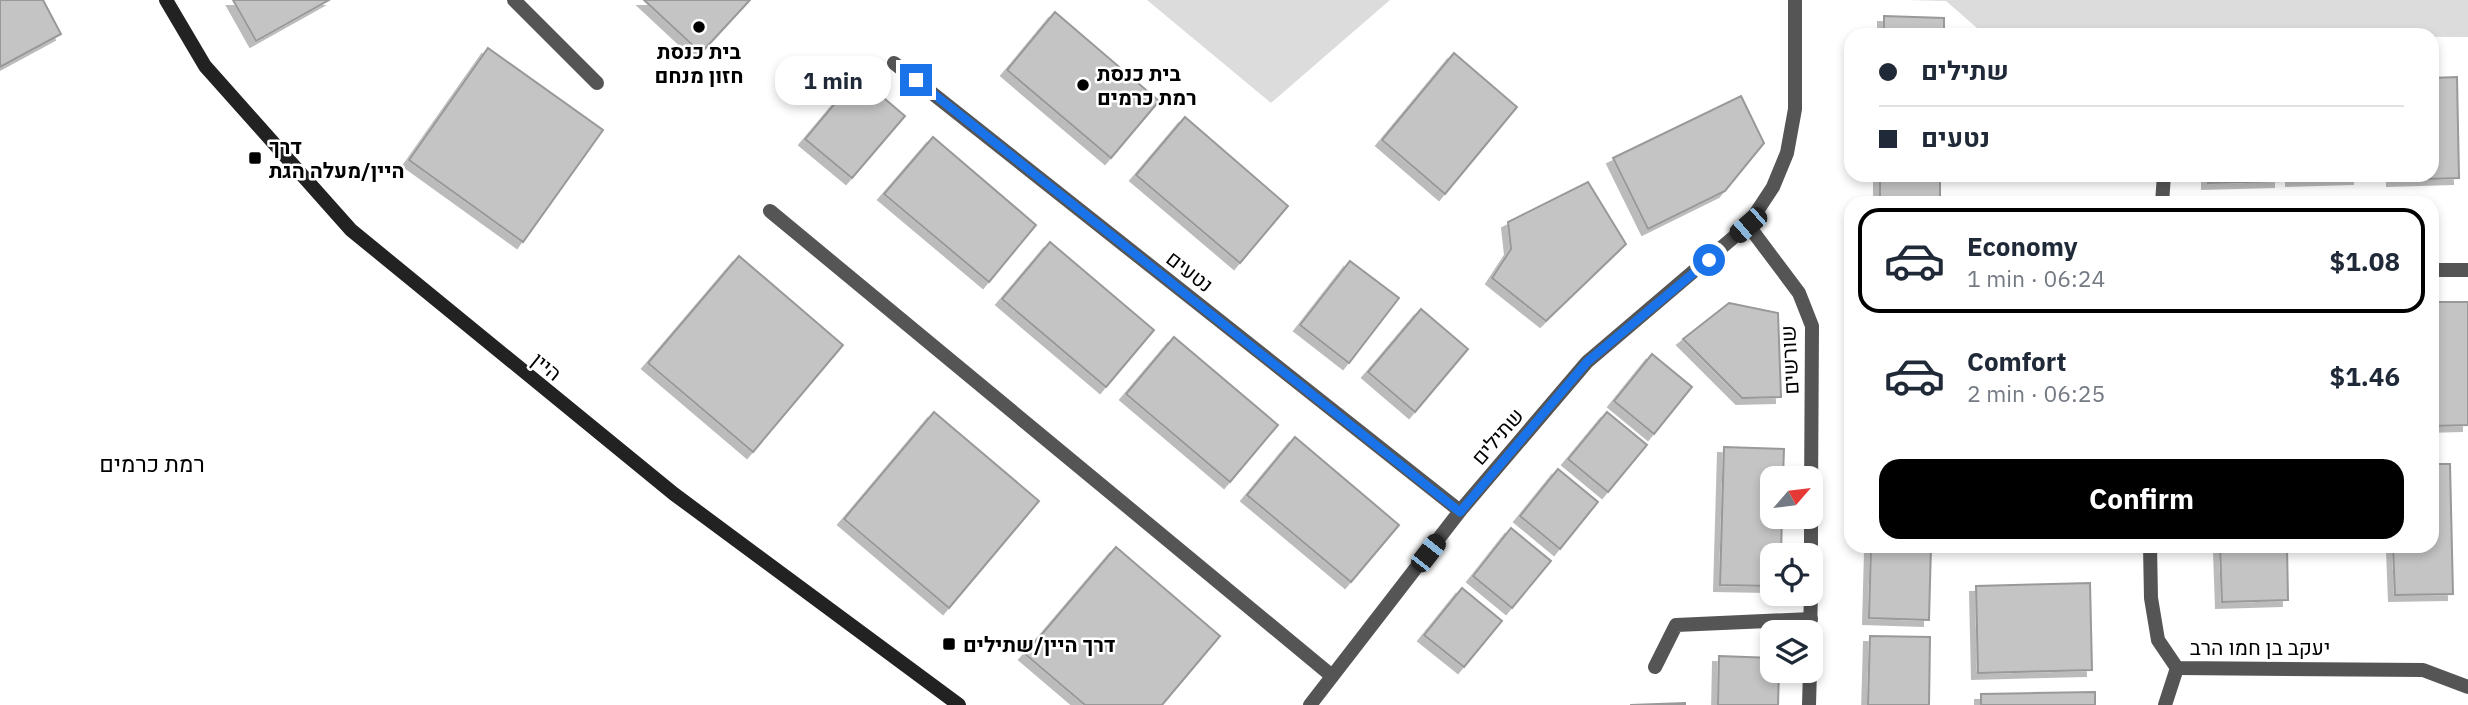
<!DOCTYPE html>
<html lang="en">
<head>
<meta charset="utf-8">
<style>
	body { margin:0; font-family:"IBM Plex Sans",Heebo,sans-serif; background:#f2f2f3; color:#1f2937; height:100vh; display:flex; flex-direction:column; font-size:26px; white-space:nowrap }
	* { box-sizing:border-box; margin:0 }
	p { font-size:23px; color:#747a83 }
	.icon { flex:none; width:38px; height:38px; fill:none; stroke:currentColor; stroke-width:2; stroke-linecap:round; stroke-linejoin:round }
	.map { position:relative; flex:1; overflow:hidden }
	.sheet { position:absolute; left:1844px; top:196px; width:595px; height:357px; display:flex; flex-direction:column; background:#fff; border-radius:21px; box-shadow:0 4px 10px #0003 }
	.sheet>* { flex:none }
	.guide { position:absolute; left:1844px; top:28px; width:595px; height:154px; border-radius:21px; box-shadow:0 4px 10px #0003; display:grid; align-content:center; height:154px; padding:0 35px; background:#fff }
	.needle { width:46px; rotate:62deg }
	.controls { position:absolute; left:1760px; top:466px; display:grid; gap:14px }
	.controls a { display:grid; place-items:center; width:63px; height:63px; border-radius:14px; background:#fff; box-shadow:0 4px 10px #0003; font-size:35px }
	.end { position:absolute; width:32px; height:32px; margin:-16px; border:9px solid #1a73e8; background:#fff; box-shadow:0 0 0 4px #fff }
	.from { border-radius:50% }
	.bubble { position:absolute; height:49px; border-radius:21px; background:#fff; box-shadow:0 4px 10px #0003; font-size:23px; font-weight:800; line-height:49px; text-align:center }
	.car { position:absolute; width:21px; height:42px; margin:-21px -10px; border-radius:9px; box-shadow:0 0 5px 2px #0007; background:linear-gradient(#222 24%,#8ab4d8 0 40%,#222 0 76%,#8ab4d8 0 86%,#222 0) }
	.guide b { display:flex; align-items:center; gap:24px; height:66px; font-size:26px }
	.guide b+b { border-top:2px solid #e0e1e3 }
	.guide i { width:18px; height:18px; background:#1f2937 }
	ul { padding:12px 0 0; list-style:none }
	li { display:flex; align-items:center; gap:21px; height:105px; margin:0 14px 10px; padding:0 21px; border:4px solid transparent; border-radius:21px }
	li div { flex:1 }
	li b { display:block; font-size:26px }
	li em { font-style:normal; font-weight:800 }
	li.current { border-color:#000 }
	li>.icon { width:63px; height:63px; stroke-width:1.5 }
	.action { display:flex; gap:14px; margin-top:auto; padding:14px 35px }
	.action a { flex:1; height:80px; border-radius:21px; background:#000; color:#fff; font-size:28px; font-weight:800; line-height:80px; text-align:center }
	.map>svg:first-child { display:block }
	.green { fill:#dcdcdc }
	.building { fill:#c4c4c4; stroke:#999; stroke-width:2; filter:url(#shadow) }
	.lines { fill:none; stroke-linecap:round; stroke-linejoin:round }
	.lane { stroke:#555; stroke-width:14 }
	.street { stroke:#555; stroke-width:14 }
	.secondary { stroke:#222; stroke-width:14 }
	.route { stroke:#1a73e8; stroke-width:9 }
	.poi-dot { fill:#000; stroke:#fff; stroke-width:2.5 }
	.labels { text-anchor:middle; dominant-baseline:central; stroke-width:5; stroke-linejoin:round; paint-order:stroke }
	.poi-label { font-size:21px; font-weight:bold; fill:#000; stroke:#fff; text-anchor:start }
	.street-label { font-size:21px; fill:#000; stroke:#fff }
	.neighbourhood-label { font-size:23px; fill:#000; stroke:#fff }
</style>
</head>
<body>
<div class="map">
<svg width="2468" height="705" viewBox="0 0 2468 705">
	<defs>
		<filter id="shadow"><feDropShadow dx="-6" dy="6" stdDeviation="0" flood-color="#0004"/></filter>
	</defs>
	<rect width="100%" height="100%" fill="#fff"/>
	<g class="green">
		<path d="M1147 0H1390L1271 103Z"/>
		<path d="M1907 0H2468V37L1985 35 1946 1Z"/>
	</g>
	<g class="building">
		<path d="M0 0H43L61 34 0 67Z"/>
		<path d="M233 0H329L256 41Z"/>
		<path d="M644 0H750L701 53Z"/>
		<path d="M1055 12 1159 101 1111 158 1007 70Z"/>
		<path d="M1884 16 1944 18V35H1884Z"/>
		<path d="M488 48 603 130 523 242 409 160Z"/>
		<path d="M1454 53 1517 107 1445 194 1382 140Z"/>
		<path d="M858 76 905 116 852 178 805 139Z"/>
		<path d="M2457 77 2459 178 2393 180V175H2432V78Z"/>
		<path d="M1741 96 1764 143 1725 191 1648 229 1613 158Z"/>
		<path d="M1185 117 1288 206 1240 263 1136 175Z"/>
		<path d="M933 137 1036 225 989 282 884 194Z"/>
		<rect x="1880" y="175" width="60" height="28"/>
		<path d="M2208 175H2280V181L2208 183Z"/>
		<path d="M2292 175H2359V178L2292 180Z"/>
		<path d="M1588 182 1626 244 1546 321 1492 278 1511 249 1508 222Z"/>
		<path d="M1050 242 1154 330 1106 387 1002 299Z"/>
		<path d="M739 256 843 345 753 452 648 363Z"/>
		<path d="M1350 261 1399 298 1349 363 1300 325Z"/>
		<path d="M2432 302H2468V425L2432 426Z"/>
		<path d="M1729 303 1778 313 1781 397 1742 398 1683 339Z"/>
		<path d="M1421 309 1468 349 1415 412 1368 372Z"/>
		<path d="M1174 337 1278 425 1230 482 1126 394Z"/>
		<path d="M1652 354 1692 387 1654 434 1614 401Z"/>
		<path d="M934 412 1039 501 949 608 844 519Z"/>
		<path d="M1607 412 1647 445 1608 492 1568 459Z"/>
		<path d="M1295 437 1399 525 1351 582 1247 495Z"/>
		<path d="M1724 447 1784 449 1783 478H1773V516H1782L1781 555H1773V586L1720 585Z"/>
		<path d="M2432 464H2450L2453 594 2395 595 2393 546H2432Z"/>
		<path d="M1558 469 1598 502 1560 549 1520 516Z"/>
		<path d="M1511 528 1551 561 1512 608 1473 576Z"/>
		<path d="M1871 546H1931L1929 620 1869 618Z"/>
		<path d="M2220 546H2287L2288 600 2222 602Z"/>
		<path d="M1116 547 1220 636 1162 705H1085L1025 654Z"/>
		<path d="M2090 583 2092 670 1978 673 1976 586Z"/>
		<path d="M1462 588 1502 621 1464 667 1424 635Z"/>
		<path d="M1870 636 1930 637 1929 705H1868Z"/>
		<path d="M1719 656 1773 658V670H1779L1778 705H1718Z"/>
		<path d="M2095 692V705H1981V694Z"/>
		<path d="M1685 703V705H1630Z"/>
	</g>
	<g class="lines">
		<g class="lane">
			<path d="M514 0 597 83"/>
			<path d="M770 211 1332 676"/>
		</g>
		<g class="street">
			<path d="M894 63 1460 511"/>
			<path d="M2162 203 2164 175"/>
			<path d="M1748 225 1799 293 1812 326 1811 497"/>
			<path d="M2432 270H2468"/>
			<path d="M2150 546 2151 598 2158 640 2177 668 2423 670 2468 687"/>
			<path d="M1811 555V516"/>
			<path d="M1810 632 1811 593"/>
			<path d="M1655 667 1676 625 1811 619"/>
			<path d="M1310 705 1460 511 1587 362 1748 225 1773 187 1787 153 1795 109V0"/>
			<path d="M1809 705 1810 670"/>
			<path d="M2165 705 2177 668"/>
		</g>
		<path class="secondary" d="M166 0 205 66 351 230 674 494 959 705"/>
	</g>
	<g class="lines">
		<path class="route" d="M916 80 1460 512 1587 362 1709 260"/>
	</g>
	<g class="poi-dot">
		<circle cx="699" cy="27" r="7"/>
		<circle cx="1083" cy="85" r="7"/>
		<rect x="248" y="151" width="14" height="14" rx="3.5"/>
		<rect x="942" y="637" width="14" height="14" rx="3.5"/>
	</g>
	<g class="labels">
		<g class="poi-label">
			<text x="699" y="51" text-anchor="middle">בית כנסת<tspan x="699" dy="24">חזון מנחם</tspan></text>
			<text x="1097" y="73">בית כנסת<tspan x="1097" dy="24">רמת כרמים</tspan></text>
			<text x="269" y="146">דרך<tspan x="269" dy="24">היין/מעלה הגת</tspan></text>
			<text x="963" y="644">דרך היין/שתילים</text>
		</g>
		<g class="street-label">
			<text transform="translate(1190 271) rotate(38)">נטעים</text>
			<text transform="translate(1789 360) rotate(-93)">שורשים</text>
			<text transform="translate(547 366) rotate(39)">היין</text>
			<text transform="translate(1497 436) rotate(-49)">שתילים</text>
			<text x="2260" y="647">יעקב בן חמו הרב</text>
		</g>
		<g class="neighbourhood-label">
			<text x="152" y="463">רמת כרמים</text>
		</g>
	</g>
</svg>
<div class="controls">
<a><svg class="needle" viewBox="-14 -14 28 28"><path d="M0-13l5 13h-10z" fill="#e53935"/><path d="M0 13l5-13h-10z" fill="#747a83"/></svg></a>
<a><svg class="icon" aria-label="locate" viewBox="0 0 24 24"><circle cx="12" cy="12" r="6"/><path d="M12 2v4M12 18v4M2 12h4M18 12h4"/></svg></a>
<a><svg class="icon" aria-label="layers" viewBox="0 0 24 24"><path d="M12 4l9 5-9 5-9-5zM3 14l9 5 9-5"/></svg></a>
</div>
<i class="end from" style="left:1709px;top:260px"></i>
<i class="end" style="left:916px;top:80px"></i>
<div class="bubble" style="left:775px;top:56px;width:116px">1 min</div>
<i class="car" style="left:1748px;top:225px;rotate:229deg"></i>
<i class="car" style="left:1428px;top:553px;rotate:38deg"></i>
<div class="guide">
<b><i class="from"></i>שתילים</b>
<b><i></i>נטעים</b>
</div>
<section class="sheet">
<ul>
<li class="current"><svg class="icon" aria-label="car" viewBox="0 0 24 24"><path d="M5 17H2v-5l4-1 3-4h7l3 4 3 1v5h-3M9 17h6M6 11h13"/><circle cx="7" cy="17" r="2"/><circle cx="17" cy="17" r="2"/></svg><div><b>Economy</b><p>1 min · 06:24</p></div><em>$1.08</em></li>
<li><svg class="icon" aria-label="car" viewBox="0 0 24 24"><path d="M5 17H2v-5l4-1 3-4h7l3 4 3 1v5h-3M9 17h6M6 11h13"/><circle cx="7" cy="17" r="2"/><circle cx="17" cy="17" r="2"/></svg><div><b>Comfort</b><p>2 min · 06:25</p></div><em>$1.46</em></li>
</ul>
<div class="action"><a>Confirm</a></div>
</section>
</div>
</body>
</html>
